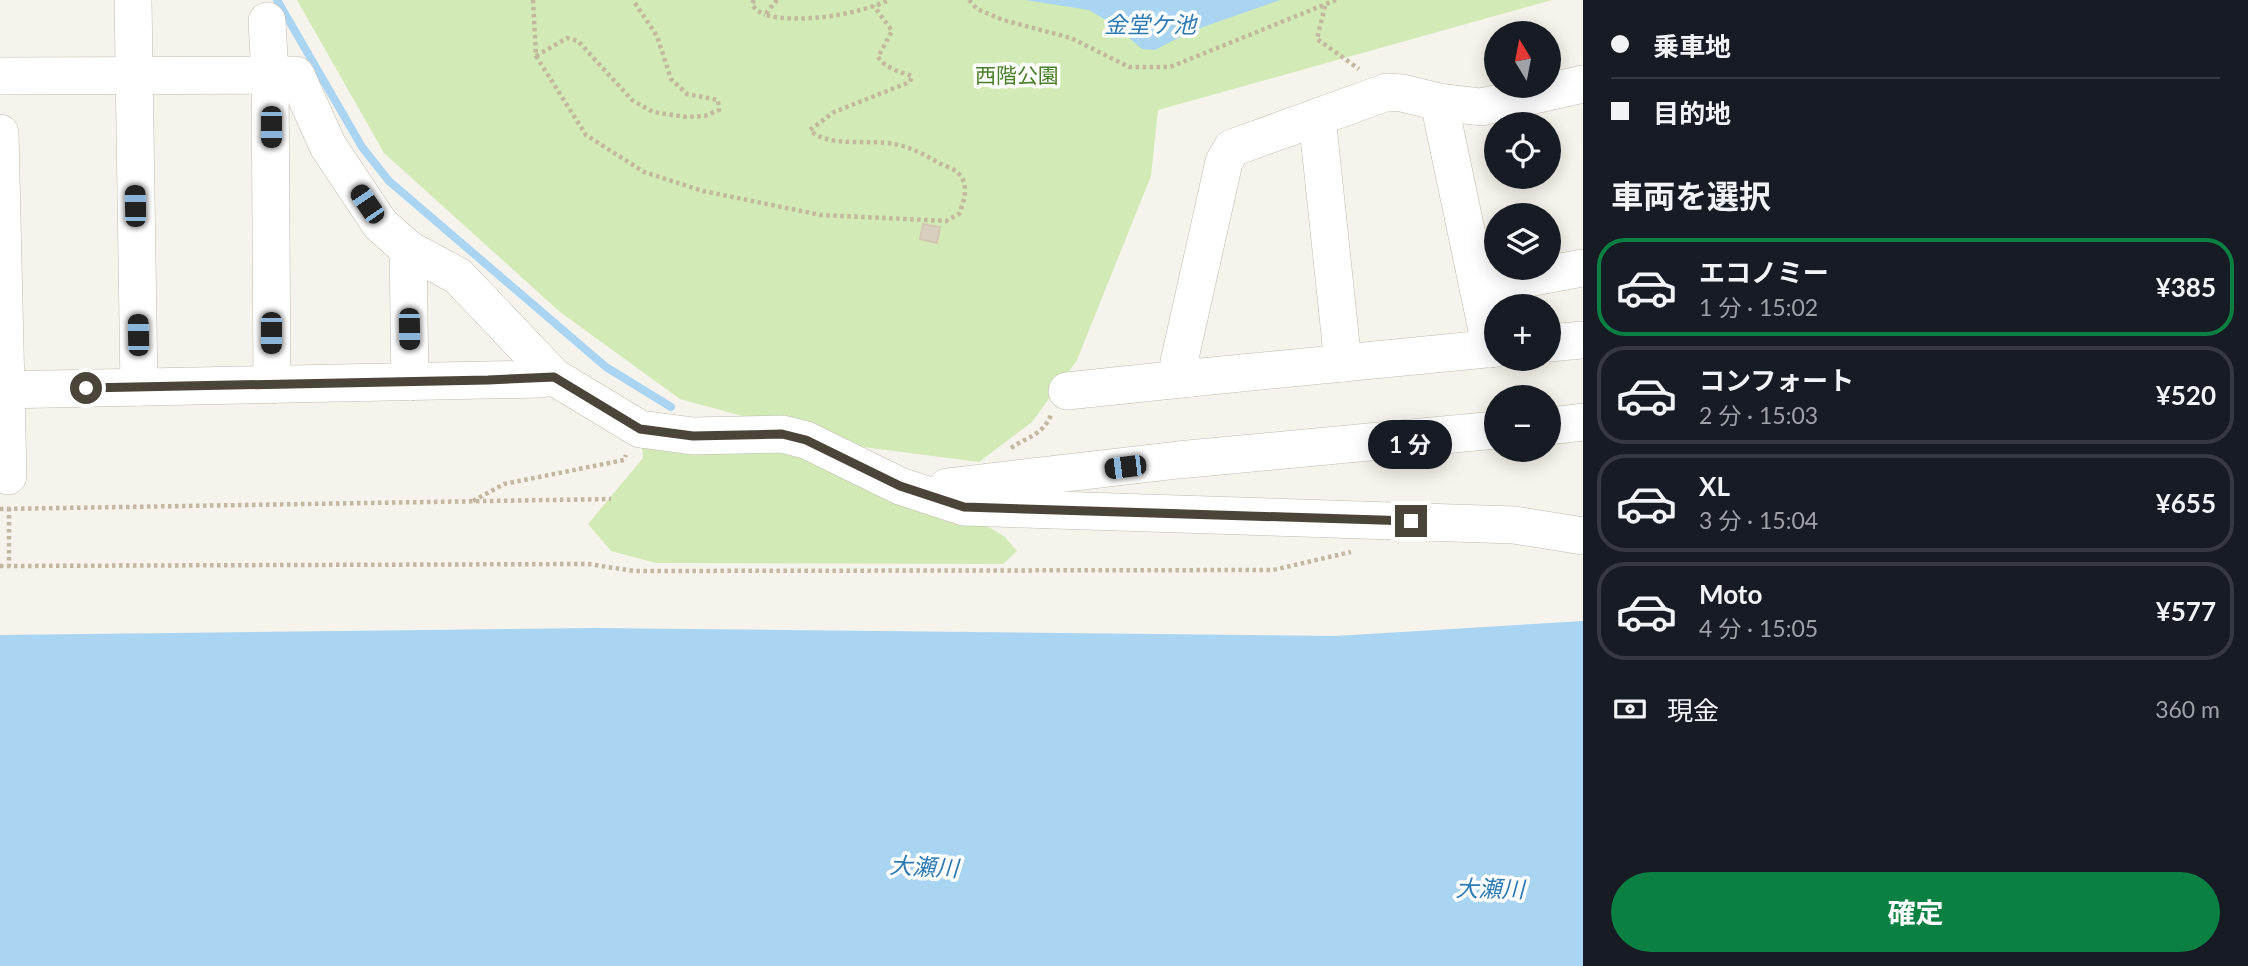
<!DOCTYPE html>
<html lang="ja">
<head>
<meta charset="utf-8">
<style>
	body { margin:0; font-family:Lato,"Noto Sans JP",sans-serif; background:#242831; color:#f1f3f6; height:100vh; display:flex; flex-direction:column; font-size:26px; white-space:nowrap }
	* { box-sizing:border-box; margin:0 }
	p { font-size:23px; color:#9ea1a6 }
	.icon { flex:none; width:38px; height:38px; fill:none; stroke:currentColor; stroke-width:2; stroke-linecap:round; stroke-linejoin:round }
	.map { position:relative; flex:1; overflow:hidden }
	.sheet { display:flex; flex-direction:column; background:#171b24; width:665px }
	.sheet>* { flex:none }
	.top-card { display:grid; align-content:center; height:154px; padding:0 28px; background:#171b24 }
	.needle { width:46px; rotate:350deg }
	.fabs { position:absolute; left:1484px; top:21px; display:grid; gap:14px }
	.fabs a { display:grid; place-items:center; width:77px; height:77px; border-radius:50%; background:#171b24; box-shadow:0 4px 18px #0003; font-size:35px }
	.end { position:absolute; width:32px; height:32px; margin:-16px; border:9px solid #4b4439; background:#fff; box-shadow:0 0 0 4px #fff }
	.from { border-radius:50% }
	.bubble { position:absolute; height:49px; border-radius:24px; background:#171b24; box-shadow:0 4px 18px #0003; font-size:23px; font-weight:700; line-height:49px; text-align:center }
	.car { position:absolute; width:21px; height:42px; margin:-21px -10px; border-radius:9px; box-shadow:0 0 5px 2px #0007; background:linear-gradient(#222 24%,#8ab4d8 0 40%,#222 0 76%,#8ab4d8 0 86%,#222 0) }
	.top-card b { display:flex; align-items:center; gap:24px; height:66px; font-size:26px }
	.top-card b+b { border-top:2px solid #363941 }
	.top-card i { width:18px; height:18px; background:#f1f3f6 }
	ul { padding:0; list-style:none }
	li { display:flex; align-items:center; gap:21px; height:98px; margin:0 14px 10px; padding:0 14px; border:4px solid #363941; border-radius:28px }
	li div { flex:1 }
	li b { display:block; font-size:26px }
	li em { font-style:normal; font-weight:700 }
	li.selected { border-color:#0b8043 }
	li>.icon { width:63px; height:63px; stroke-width:1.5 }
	h2 { padding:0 28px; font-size:32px; line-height:84px }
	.pay { display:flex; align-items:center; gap:18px; height:77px; padding:0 28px; font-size:26px }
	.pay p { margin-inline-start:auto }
	.cta { display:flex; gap:14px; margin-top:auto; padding:14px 28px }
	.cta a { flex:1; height:80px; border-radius:42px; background:#0b8043; color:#fff; font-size:28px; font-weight:700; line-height:80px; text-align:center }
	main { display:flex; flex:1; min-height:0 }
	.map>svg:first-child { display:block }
	.green { fill:#d2eab5 }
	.water { fill:#a9d4f2 }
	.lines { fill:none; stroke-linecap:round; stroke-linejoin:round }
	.stream { stroke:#a9d4f2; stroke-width:8 }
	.building { fill:#d8cfc1; stroke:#d3c7b4; stroke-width:2 }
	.minor-casing { stroke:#c2bbae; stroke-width:38 }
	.path { stroke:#c4b79f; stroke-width:4.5; stroke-dasharray:3.5 3.5; stroke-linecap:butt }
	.minor { stroke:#fff; stroke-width:37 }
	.route { stroke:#4b4439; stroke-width:9 }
	.labels { text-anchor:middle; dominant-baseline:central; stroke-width:7; stroke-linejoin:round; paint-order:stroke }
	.park-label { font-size:21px; fill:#4a7f2a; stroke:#fff }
	.water-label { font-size:23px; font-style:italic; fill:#2e7ab2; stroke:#fff }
</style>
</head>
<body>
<main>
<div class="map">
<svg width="1583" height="966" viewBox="0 0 1583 966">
	<rect width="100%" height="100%" fill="#f6f3ec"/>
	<g class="green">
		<path d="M297 0H1552L1158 110 1151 176 1077 360 1032 422 979 462 848 445 680 399 560 312 384 153Z"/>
		<path d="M782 445 984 524 1005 537 1017 551 1003 564 656 563 611 551 588 524 643 458 642 446Z"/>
	</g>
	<g class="water">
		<path d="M1025 0H1280L1192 31 1155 50 1142 49 1114 25 1089 10Z"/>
		<path d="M1583 621V966H0V635L594 628 1335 636Z"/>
	</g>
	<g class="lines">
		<path class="stream" d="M277 0 362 147 389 181 606 367 671 407"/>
	</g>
	<path class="building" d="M923 224 940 227 937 243 920 239Z"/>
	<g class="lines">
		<g class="minor-casing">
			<g id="minor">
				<path d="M133 0 139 387"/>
				<path d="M267 21 270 75 272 385"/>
				<path d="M0 76 296 75 328 146 380 224 408 249 458 276 554 377 640 429 693 436 782 434 806 440 900 486 964 507 1514 525 1583 536"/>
				<path d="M1439 102 1491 349"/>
				<path d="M1317 117 1343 363"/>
				<path d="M0 133 8 476"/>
				<path d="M408 249 410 382"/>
				<path d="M1478 287 1583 268"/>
				<path d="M1549 343 1583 340"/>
				<path d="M1496 348 1191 378 1179 362 1224 162 1232 148 1387 92 1402 93 1439 102 1481 107 1583 84"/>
				<path d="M0 390 540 379 554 377"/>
				<path d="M1067 391 1191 378"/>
				<path d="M1549 426 1583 422"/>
				<path d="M947 487 1178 460 1496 430"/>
			</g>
		</g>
		<g class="path">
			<path d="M533 0 536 56 586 135 644 172 703 191 821 215 946 221 959 214C964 202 970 184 958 173 954 169 945 166 939 163 925 155 911 147 894 144 870 139 827 148 810 130L834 112 910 82 912 76C900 72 885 68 878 57L892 31 874 6"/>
			<path d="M754 0 752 4 756 10 765 15"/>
			<path d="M777 0 765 15C800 24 856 15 889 0"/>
			<path d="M969 0 977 9 1003 20 1071 38 1129 67H1170L1336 0"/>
			<path d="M1325 6 1317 39 1359 69"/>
			<path d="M536 56 567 38 578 41 632 100 653 112 687 117 705 116 719 110 718 100 687 94 671 79 657 36 633 0"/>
			<path d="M1011 448C1028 436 1042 436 1051 415"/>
			<path d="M473 501 504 484 624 460 626 455"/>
			<path d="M9 508V566"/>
			<path d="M0 509 611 499"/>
			<path d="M0 566 588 564 634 571 1273 570 1351 552"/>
		</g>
		<use href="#minor" class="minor"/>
	</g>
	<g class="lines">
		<path class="route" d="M86 388 488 380 554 377 640 429 693 436 782 434 806 440 900 486 964 507 1411 521"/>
	</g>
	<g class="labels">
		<g class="park-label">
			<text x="1017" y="74">西階公園</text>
		</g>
		<g class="water-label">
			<text x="1150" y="24">金堂ケ池</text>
			<text transform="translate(924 866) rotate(3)">大瀬川</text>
			<text transform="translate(1490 888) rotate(1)">大瀬川</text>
		</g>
	</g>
</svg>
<div class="fabs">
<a><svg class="needle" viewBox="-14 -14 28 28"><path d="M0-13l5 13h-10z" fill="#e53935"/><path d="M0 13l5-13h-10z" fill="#9ea1a6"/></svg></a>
<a><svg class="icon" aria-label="locate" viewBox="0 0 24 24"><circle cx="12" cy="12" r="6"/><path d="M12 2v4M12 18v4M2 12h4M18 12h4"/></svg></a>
<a><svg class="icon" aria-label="layers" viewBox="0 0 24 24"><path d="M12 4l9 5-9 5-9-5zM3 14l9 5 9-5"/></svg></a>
<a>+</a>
<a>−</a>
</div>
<i class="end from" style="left:86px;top:388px"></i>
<i class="end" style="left:1411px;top:521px"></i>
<div class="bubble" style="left:1368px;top:420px;width:84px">1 分</div>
<i class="car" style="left:271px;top:127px;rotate:180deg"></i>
<i class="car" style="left:367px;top:204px;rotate:326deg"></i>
<i class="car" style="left:135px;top:206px;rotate:359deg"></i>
<i class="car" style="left:409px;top:329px;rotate:179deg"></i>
<i class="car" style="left:271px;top:333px;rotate:180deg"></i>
<i class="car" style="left:138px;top:335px;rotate:359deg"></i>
<i class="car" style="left:1125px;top:467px;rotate:263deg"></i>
</div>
<section class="sheet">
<div class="top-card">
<b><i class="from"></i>乗車地</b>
<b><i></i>目的地</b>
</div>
<h2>車両を選択</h2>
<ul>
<li class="selected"><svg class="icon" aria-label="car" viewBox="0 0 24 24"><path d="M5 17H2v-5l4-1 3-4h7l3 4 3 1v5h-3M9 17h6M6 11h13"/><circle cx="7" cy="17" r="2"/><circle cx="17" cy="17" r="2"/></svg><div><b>エコノミー</b><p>1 分 · 15:02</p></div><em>¥385</em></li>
<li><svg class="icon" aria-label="car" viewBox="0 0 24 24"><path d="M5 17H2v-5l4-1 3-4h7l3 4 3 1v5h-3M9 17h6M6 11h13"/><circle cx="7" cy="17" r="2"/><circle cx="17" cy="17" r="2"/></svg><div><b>コンフォート</b><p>2 分 · 15:03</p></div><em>¥520</em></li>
<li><svg class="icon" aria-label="car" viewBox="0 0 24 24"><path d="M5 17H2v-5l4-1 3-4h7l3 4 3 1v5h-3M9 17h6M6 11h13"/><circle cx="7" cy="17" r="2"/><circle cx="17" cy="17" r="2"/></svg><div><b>XL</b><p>3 分 · 15:04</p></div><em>¥655</em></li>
<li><svg class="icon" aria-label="car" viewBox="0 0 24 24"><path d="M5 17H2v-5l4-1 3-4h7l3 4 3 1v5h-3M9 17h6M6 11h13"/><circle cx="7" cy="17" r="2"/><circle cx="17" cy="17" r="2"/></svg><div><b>Moto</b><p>4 分 · 15:05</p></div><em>¥577</em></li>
</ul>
<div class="pay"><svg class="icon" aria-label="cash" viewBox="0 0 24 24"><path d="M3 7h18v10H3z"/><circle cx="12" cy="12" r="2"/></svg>現金<p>360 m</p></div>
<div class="cta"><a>確定</a></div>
</section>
</main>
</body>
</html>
